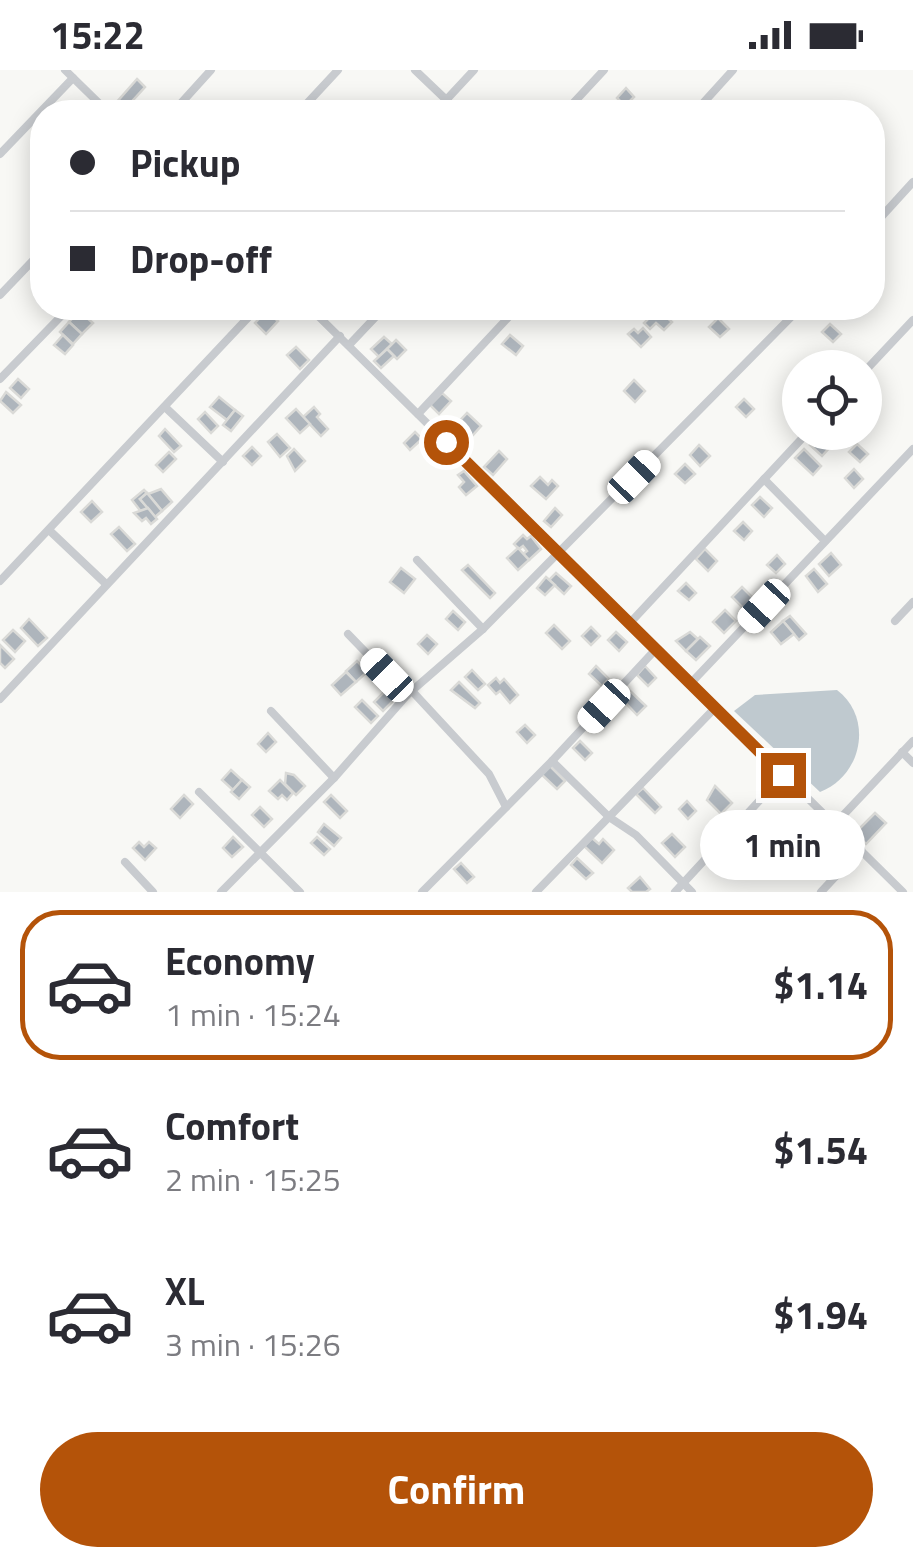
<!DOCTYPE html>
<html lang="en">
<head>
<meta charset="utf-8">
<style>
	body { margin:0; font-family:"Titillium Web",sans-serif; background:#f7f7f7; color:#2b2b33; height:100vh; display:flex; flex-direction:column; font-size:38px; white-space:nowrap }
	* { box-sizing:border-box; margin:0 }
	p { font-size:32px; color:#7c7c81 }
	.icon { flex:none; width:55px; height:55px; fill:none; stroke:currentColor; stroke-width:2; stroke-linecap:round; stroke-linejoin:round }
	.map { position:relative; height:822px; overflow:hidden }
	.details { display:flex; flex-direction:column; background:#fff; flex:1 }
	.details>* { flex:none }
	.hud { position:absolute; left:30px; top:30px; width:855px; height:220px; border-radius:40px; box-shadow:0 5px 25px #0003; display:grid; align-content:center; height:220px; padding:0 40px; background:#fff }
	.fabs { position:absolute; left:782px; top:280px; display:grid; gap:20px }
	.fabs a { display:grid; place-items:center; width:100px; height:100px; border-radius:50%; background:#fff; box-shadow:0 5px 25px #0003; font-size:50px }
	.end { position:absolute; width:45px; height:45px; margin:-22px; border:12px solid #b45309; background:#fff; box-shadow:0 0 0 5px #fff }
	.from { border-radius:50% }
	.bubble { position:absolute; height:70px; border-radius:35px; background:#fff; box-shadow:0 5px 25px #0003; font-size:32px; font-weight:700; line-height:70px; text-align:center }
	.car { position:absolute; width:30px; height:60px; margin:-30px -15px; border-radius:12px; box-shadow:0 0 8px 2px #0007; background:linear-gradient(#fff 24%,#345 0 40%,#fff 0 76%,#345 0 86%,#fff 0) }
	.hud b { display:flex; align-items:center; gap:35px; height:95px; font-size:38px }
	.hud b+b { border-top:2px solid #e1e1e2 }
	.hud i { width:25px; height:25px; background:#2b2b33 }
	ul { padding:18px 0 0; list-style:none }
	li { display:flex; align-items:center; gap:30px; height:150px; margin:0 20px 15px; padding:0 20px; border:5px solid transparent; border-radius:40px }
	li div { flex:1 }
	li b { display:block; font-size:38px }
	li em { font-style:normal; font-weight:700 }
	li.selected { border-color:#b45309 }
	li>.icon { width:90px; height:90px; stroke-width:1.5 }
	.primary-button { display:flex; gap:20px; margin-top:auto; padding:20px 40px }
	.primary-button a { flex:1; height:115px; border-radius:60px; background:#b45309; color:#fff; font-size:40px; font-weight:700; line-height:115px; text-align:center }
	.status { display:flex; justify-content:space-between; align-items:center; height:70px; padding:0 50px; background:#fff; direction:ltr }
	.status svg { height:28px; fill:currentColor }
	.map>svg:first-child { display:block }
	.water { fill:#bfc9cf }
	.building { fill:#aeb5bc; stroke:#dadad7; stroke-width:2.5 }
	.lines { fill:none; stroke-linecap:round; stroke-linejoin:round }
	.minor { stroke:#c8cbcf; stroke-width:8 }
	.route { stroke:#b45309; stroke-width:12 }
</style>
</head>
<body>
<div class="status"><b>15:22</b><svg viewBox="0 0 49 12"><path d="M0 12V9h3v3zM5 12V6h3v6zM10 12V3h3v9zM15 12V0h3v12zM26 1h20v11H26zM47 4h2v5h-2z"/></svg></div>
<div class="map">
<svg width="913" height="822" viewBox="0 0 913 822">
	<rect width="100%" height="100%" fill="#f8f8f5"/>
	<path class="water" d="M837 620C874 648 862 706 820 722L734 641 755 625Z"/>
	<g class="building">
		<path d="M137 9 145 17 124 40 116 33Z"/>
		<path d="M626 18 634 27 625 36 617 28Z"/>
		<path d="M658 239 672 252 664 260 656 253 650 259 644 253Z"/>
		<path d="M79 241 93 253 82 264 69 252Z"/>
		<path d="M266 241 278 251 266 264 255 253Z"/>
		<path d="M718 248 729 259 720 267 709 257Z"/>
		<path d="M69 252 82 264 73 274 60 262Z"/>
		<path d="M830 254 841 264 833 272 822 262Z"/>
		<path d="M643 258 651 267 641 277 628 264 634 259 638 263Z"/>
		<path d="M63 265 73 275 65 284 54 275Z"/>
		<path d="M510 265 523 276 516 285 502 274Z"/>
		<path d="M384 267 392 274 379 287 371 279Z"/>
		<path d="M396 270 406 280 397 289 387 279Z"/>
		<path d="M296 277 309 290 300 299 287 285Z"/>
		<path d="M387 279 394 286 381 298 374 291Z"/>
		<path d="M18 309 29 319 21 328 10 318Z"/>
		<path d="M634 310 645 321 635 332 624 321Z"/>
		<path d="M6 322 21 335 13 343 0 331Z"/>
		<path d="M442 323 451 331 439 344 430 335Z"/>
		<path d="M219 327 235 340 227 350 210 337Z"/>
		<path d="M744 329 754 339 746 347 736 337Z"/>
		<path d="M314 337 320 344 317 347 328 359 321 366 303 347Z"/>
		<path d="M296 339 310 354 300 363 286 348Z"/>
		<path d="M235 340 243 346 231 361 223 355Z"/>
		<path d="M205 342 218 356 211 363 198 349Z"/>
		<path d="M467 343 481 356 465 374 451 360Z"/>
		<path d="M165 359 181 376 174 382 159 366Z"/>
		<path d="M415 362 422 369 410 380 404 373Z"/>
		<path d="M277 364 290 378 280 387 268 372Z"/>
		<path d="M820 365 831 376 822 386 810 375Z"/>
		<path d="M857 374 868 384 860 392 849 382Z"/>
		<path d="M699 375 710 386 700 396 690 385Z"/>
		<path d="M252 377 261 386 252 395 243 386Z"/>
		<path d="M294 379 305 391 295 401 287 386Z"/>
		<path d="M804 379 821 396 813 405 795 388Z"/>
		<path d="M499 381 507 389 493 405 484 397Z"/>
		<path d="M169 382 176 389 163 402 156 395Z"/>
		<path d="M685 394 695 404 685 413 675 404Z"/>
		<path d="M854 399 863 409 854 418 845 408Z"/>
		<path d="M464 401 477 416 466 425 459 417 464 412 458 405Z"/>
		<path d="M540 407 548 415 552 410 558 416 546 429 531 416Z"/>
		<path d="M161 419 172 432 162 441 148 424Z"/>
		<path d="M144 420 147 423 140 429 148 438 142 443 132 430Z"/>
		<path d="M147 423 162 441 155 447 140 429Z"/>
		<path d="M760 427 772 438 764 447 752 435Z"/>
		<path d="M92 431 102 442 91 452 81 442Z"/>
		<path d="M148 438 157 449 151 454 146 448 142 451 134 443Z"/>
		<path d="M555 438 562 445 551 457 544 451Z"/>
		<path d="M743 452 752 461 744 470 734 461Z"/>
		<path d="M119 457 135 474 127 481 111 464Z"/>
		<path d="M523 465 527 469 531 466 541 479 529 490 523 484 527 481 523 476 519 479 514 474Z"/>
		<path d="M518 478 529 490 518 500 507 488Z"/>
		<path d="M705 479 717 491 708 501 696 489Z"/>
		<path d="M831 483 841 495 829 506 819 494Z"/>
		<path d="M777 485 785 494 776 503 767 495Z"/>
		<path d="M468 495 495 523 490 528 462 500Z"/>
		<path d="M401 498 415 509 404 523 390 512Z"/>
		<path d="M814 499 827 514 818 522 806 506Z"/>
		<path d="M556 503 571 516 564 524 549 510Z"/>
		<path d="M546 507 555 515 545 525 537 518Z"/>
		<path d="M686 513 696 523 689 530 678 521Z"/>
		<path d="M742 517 758 533 748 543 732 527Z"/>
		<path d="M725 540 736 551 724 563 713 552Z"/>
		<path d="M453 541 465 552 458 560 446 549Z"/>
		<path d="M790 546 806 564 799 570 783 551Z"/>
		<path d="M29 549 47 568 38 576 21 558Z"/>
		<path d="M783 551 794 564 781 574 771 562Z"/>
		<path d="M554 555 570 571 562 579 546 563Z"/>
		<path d="M591 557 600 566 591 575 582 566Z"/>
		<path d="M13 560 25 571 15 582 3 570Z"/>
		<path d="M616 562 627 572 619 581 608 570Z"/>
		<path d="M690 562 698 569 686 581 676 571Z"/>
		<path d="M427 565 437 574 428 584 418 574Z"/>
		<path d="M700 567 710 576 696 590 686 581Z"/>
		<path d="M0 575 14 589 5 598 0 593Z"/>
		<path d="M357 591 367 602 356 612 346 601Z"/>
		<path d="M596 596 609 609 602 616 589 604Z"/>
		<path d="M645 596 656 608 648 616 637 605Z"/>
		<path d="M472 600 485 614 478 620 465 607Z"/>
		<path d="M346 602 356 612 341 625 332 615Z"/>
		<path d="M496 608 500 613 504 609 518 625 510 633 500 621 496 624 488 615Z"/>
		<path d="M459 612 480 633 475 638 451 620Z"/>
		<path d="M628 619 646 636 637 645 620 627Z"/>
		<path d="M385 621 394 630 383 641 374 632Z"/>
		<path d="M362 630 378 646 371 653 355 637Z"/>
		<path d="M525 655 535 665 527 673 517 662Z"/>
		<path d="M268 663 276 672 266 682 258 674Z"/>
		<path d="M580 671 592 683 585 690 573 678Z"/>
		<path d="M549 695 565 711 557 719 541 704Z"/>
		<path d="M231 700 242 710 233 720 222 710Z"/>
		<path d="M286 703 294 705 305 716 296 725 285 714Z"/>
		<path d="M242 710 250 717 239 729 231 722Z"/>
		<path d="M280 710 293 723 287 730 282 725 278 729 269 721Z"/>
		<path d="M715 716 732 733 721 744 707 730Z"/>
		<path d="M643 718 661 737 655 743 636 724Z"/>
		<path d="M184 725 193 734 180 748 171 739Z"/>
		<path d="M331 725 347 741 340 748 324 732Z"/>
		<path d="M687 731 696 741 688 749 679 739Z"/>
		<path d="M260 737 272 749 264 757 252 745Z"/>
		<path d="M875 743 886 753 866 774 855 763Z"/>
		<path d="M324 754 341 768 334 776 318 762Z"/>
		<path d="M672 764 685 777 675 787 662 773Z"/>
		<path d="M233 767 243 777 232 787 223 778Z"/>
		<path d="M317 767 330 779 324 785 311 773Z"/>
		<path d="M592 768 599 774 603 769 614 780 602 793 584 776Z"/>
		<path d="M139 772 144 777 149 772 156 778 145 790 133 778Z"/>
		<path d="M577 788 593 803 586 809 571 795Z"/>
		<path d="M461 793 474 807 467 813 454 799Z"/>
		<path d="M640 807 650 819 646 822H632L628 818Z"/>
	</g>
	<g class="lines">
		<g class="minor">
			<path d="M65 0 108 42"/>
			<path d="M415 0 459 42"/>
			<path d="M173 42 211 0"/>
			<path d="M299 42 338 0"/>
			<path d="M435 42 474 0"/>
			<path d="M565 42 604 0"/>
			<path d="M695 42 733 0"/>
			<path d="M0 84 73 8"/>
			<path d="M872 157 913 112"/>
			<path d="M0 225 42 181"/>
			<path d="M310 238 903 822"/>
			<path d="M349 275 384 238"/>
			<path d="M865 301 913 250"/>
			<path d="M0 309 69 238"/>
			<path d="M165 337 223 392"/>
			<path d="M418 344 517 238"/>
			<path d="M764 409 825 471"/>
			<path d="M49 460 106 514"/>
			<path d="M417 490 483 559"/>
			<path d="M0 511 257 238"/>
			<path d="M895 551 913 532"/>
			<path d="M629 554 808 362"/>
			<path d="M348 564 407 625"/>
			<path d="M690 614 913 379"/>
			<path d="M412 621 489 704 506 737"/>
			<path d="M0 629 340 266"/>
			<path d="M271 641 334 708"/>
			<path d="M902 682 913 693"/>
			<path d="M552 691 609 747 636 765 692 822"/>
			<path d="M199 722 300 822"/>
			<path d="M834 755 913 671"/>
			<path d="M125 792 153 822"/>
			<path d="M221 822 334 708 407 625 483 559 800 238"/>
			<path d="M422 822 552 691 656 579"/>
			<path d="M536 822 715 638"/>
			<path d="M675 822 783 705"/>
			<path d="M821 822 861 779"/>
		</g>
	</g>
	<g class="lines">
		<path class="route" d="M446 372 783 705"/>
	</g>
</svg>
<div class="fabs">
<a><svg class="icon" aria-label="locate" viewBox="0 0 24 24"><circle cx="12" cy="12" r="6"/><path d="M12 2v4M12 18v4M2 12h4M18 12h4"/></svg></a>
</div>
<i class="end from" style="left:446px;top:372px"></i>
<i class="end" style="left:783px;top:705px"></i>
<div class="bubble" style="left:700px;top:740px;width:165px">1 min</div>
<i class="car" style="left:634px;top:407px;rotate:44deg"></i>
<i class="car" style="left:764px;top:536px;rotate:223deg"></i>
<i class="car" style="left:387px;top:605px;rotate:316deg"></i>
<i class="car" style="left:604px;top:636px;rotate:223deg"></i>
<div class="hud">
<b><i class="from"></i>Pickup</b>
<b><i></i>Drop-off</b>
</div>
</div>
<section class="details">
<ul>
<li class="selected"><svg class="icon" aria-label="car" viewBox="0 0 24 24"><path d="M5 17H2v-5l4-1 3-4h7l3 4 3 1v5h-3M9 17h6M6 11h13"/><circle cx="7" cy="17" r="2"/><circle cx="17" cy="17" r="2"/></svg><div><b>Economy</b><p>1 min · 15:24</p></div><em>$1.14</em></li>
<li><svg class="icon" aria-label="car" viewBox="0 0 24 24"><path d="M5 17H2v-5l4-1 3-4h7l3 4 3 1v5h-3M9 17h6M6 11h13"/><circle cx="7" cy="17" r="2"/><circle cx="17" cy="17" r="2"/></svg><div><b>Comfort</b><p>2 min · 15:25</p></div><em>$1.54</em></li>
<li><svg class="icon" aria-label="car" viewBox="0 0 24 24"><path d="M5 17H2v-5l4-1 3-4h7l3 4 3 1v5h-3M9 17h6M6 11h13"/><circle cx="7" cy="17" r="2"/><circle cx="17" cy="17" r="2"/></svg><div><b>XL</b><p>3 min · 15:26</p></div><em>$1.94</em></li>
</ul>
<div class="primary-button"><a>Confirm</a></div>
</section>
</body>
</html>
